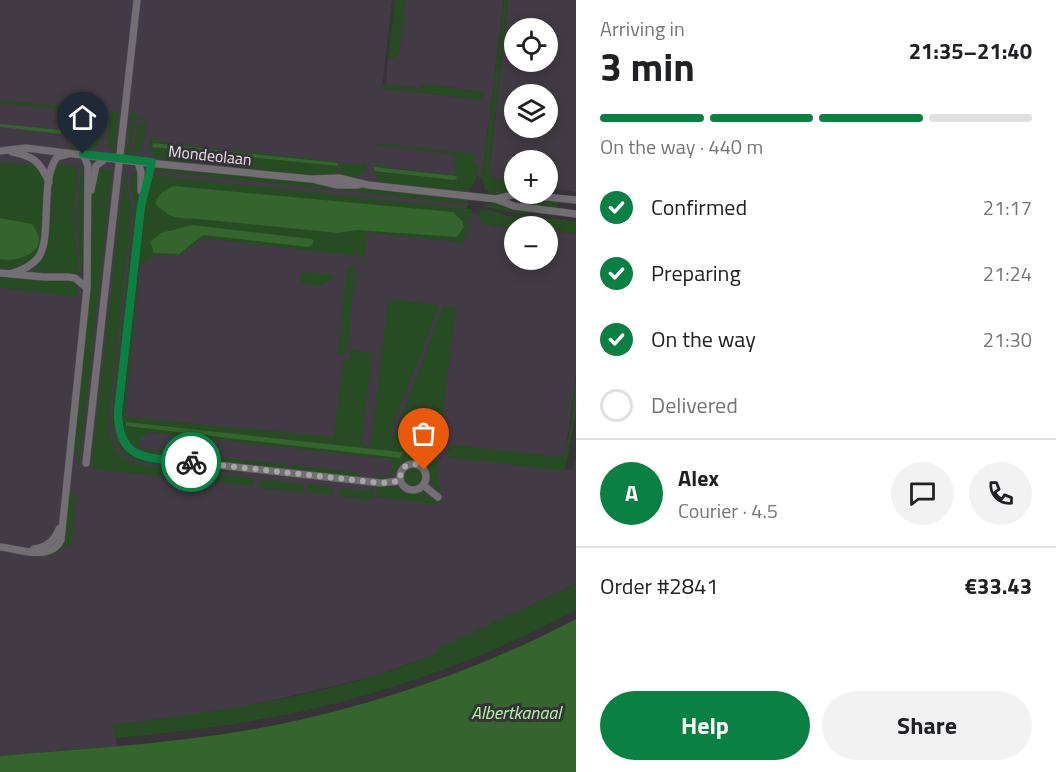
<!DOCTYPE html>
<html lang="en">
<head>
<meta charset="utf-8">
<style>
	:root { --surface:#fff; --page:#f2f2f2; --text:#202124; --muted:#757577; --line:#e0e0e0; --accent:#0b8043 }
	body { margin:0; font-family:"Titillium Web",sans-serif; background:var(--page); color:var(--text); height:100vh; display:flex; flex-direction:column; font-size:22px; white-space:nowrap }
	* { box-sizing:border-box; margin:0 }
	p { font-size:20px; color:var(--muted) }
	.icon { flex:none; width:33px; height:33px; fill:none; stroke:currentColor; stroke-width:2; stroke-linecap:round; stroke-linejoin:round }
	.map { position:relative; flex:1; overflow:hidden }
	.details { display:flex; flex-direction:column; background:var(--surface); width:480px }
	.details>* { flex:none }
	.buttons { position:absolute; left:504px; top:18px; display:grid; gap:12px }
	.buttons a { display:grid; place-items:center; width:54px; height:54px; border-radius:50%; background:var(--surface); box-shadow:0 3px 15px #0003; font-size:30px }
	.pin { position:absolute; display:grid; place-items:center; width:51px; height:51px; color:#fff; margin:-62px -26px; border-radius:50% 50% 50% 0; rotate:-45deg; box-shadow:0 0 6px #0007 }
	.pin .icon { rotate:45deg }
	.courier { position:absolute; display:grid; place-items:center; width:60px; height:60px; margin:-30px; border:4px solid #0b8043; border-radius:50%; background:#fff; color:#222; box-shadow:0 2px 8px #0007 }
	.headline em { font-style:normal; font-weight:700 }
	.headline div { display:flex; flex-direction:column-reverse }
	.headline { display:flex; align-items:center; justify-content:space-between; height:102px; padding:0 24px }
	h1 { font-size:39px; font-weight:700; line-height:45px }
	.bar { display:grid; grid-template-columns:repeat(4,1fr); gap:9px 6px; align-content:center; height:72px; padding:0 24px }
	.bar i { height:8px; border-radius:4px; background:var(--line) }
	.bar .current { background:var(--accent) }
	.bar p { grid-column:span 4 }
	.line { display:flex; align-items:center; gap:15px; padding:0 24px; border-top:2px solid var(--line) }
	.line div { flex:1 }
	.round { display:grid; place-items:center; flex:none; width:63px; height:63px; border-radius:32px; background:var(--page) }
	ol { padding:0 24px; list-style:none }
	li { display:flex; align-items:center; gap:18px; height:66px }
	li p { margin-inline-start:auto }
	li .icon { padding:6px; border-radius:50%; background:var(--accent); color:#fff; stroke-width:4 }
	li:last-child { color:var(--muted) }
	li i { width:33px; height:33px; border:3px solid var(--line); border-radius:50% }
	.primary-button { display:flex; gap:12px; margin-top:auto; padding:12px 24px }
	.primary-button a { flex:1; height:69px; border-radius:36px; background:var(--accent); color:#fff; font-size:24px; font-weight:700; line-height:69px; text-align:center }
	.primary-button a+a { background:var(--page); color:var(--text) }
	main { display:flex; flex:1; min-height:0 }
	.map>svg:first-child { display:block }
	.built { fill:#423b45; fill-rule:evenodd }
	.green { fill:#274b23 }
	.water { fill:#33652d }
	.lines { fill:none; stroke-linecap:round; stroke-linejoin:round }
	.minor-casing { stroke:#524f53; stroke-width:8 }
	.minor { stroke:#726e73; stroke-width:7 }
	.done { stroke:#a9a6aa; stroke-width:6; stroke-dasharray:0 10.8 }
	.route { stroke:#0b8043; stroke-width:8 }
	.labels { text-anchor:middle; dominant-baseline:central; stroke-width:6; stroke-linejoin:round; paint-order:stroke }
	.street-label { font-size:16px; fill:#e6e4e7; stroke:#373338 }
	.water-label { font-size:18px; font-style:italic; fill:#adf6a4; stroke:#373338 }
</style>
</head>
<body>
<main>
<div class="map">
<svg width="576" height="772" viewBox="0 0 576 772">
	<rect width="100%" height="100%" fill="#373338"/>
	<g class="built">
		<path d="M0,0H392L382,88L481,100L483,92L422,84L420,89L386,84L388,60L399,54L405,0H504L482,177L472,175L466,212L514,220L576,222V374L563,471L572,470L576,460V584L438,649L437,654L371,677L258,704L214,712L114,725L117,746L0,756ZM514,226H548V260H514Z"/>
		<path d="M508,0H576V192L548,188V160H514V183L493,178L489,172ZM514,28H548V62H514ZM514,94H548V128H514Z"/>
	</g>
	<g class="green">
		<polygon points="395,0 405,0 399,54 388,60"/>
		<path d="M504,0H508L489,172L493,178L514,183V192C504,194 495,197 485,190L482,177Z"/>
		<polygon points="386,84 420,89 422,84 483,92 481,100 382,88 381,85"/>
		<path d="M0,100L104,110C101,139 106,154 71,150L74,111L0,103Z"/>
		<polygon points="110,111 119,112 114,153 107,143"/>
		<polygon points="131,111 134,111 134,116 143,117 142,119 134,119 130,156 126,156"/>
		<path d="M138,122H146C144,135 146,149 133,155Z"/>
		<path d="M154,137H156V142L339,162L337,175L320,176L159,159C150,154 149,148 150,139H153Z"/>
		<path d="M376,143L475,154L474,164L478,165C477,176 477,187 464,191L383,183L374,175V164H376V162H378V167L454,175L456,157L453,154L376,145Z"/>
		<polygon points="0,162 37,165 45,180 45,190 39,247 31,261 22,268 0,268"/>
		<path d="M363,162H367C364,178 355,179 341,176L342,163L362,165Z"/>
		<path d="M57,164L75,166L78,170L74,218L79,275L33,271V269C53,250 51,196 54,169H57Z"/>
		<polygon points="160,166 313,182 336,187 334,190 153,171"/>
		<polygon points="85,167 84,276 82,276 77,221 81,170"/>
		<polygon points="98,169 112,170 79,467 76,450 73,446 90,290 92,196"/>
		<path d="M125,172L128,173L127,187L132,207L108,425C109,437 113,449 123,457C142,471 224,475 252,478L254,481L253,486L91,469Z"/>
		<path d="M133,173L138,174V196L114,431C126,466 155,461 186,465L184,468C148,463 110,465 112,417L135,203L130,187Z"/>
		<path d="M152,175L472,209V216L468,219L465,243L367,232L365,257L203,238L179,257L156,255L140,265L125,417L334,437L344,359H350L351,350L372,353L361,446L371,447L388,302L392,303L393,299L439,306L389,436H394L443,306L456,307L438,454V488L442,489L439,493C427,483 433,463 415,460C396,456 401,482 374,479L375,474L390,476L393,465L391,464V459L147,432L146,437L140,436V448L163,451L164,446H169L168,454L165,453V456C140,452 123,445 122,417L143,215L150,176Z"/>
		<polygon points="340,187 371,188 462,198 471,205 345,191 341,190"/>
		<polygon points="536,199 558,201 557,210 535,207"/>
		<polygon points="490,202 494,202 532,211 530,214 510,212 482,206"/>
		<polygon points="480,210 493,211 508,216 542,217 576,221 576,234 548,231 548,226 514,228 484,225 478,216"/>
		<polygon points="356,263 347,354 338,353 347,270 350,266"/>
		<polygon points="302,272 335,275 334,279 327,281 324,286 301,284"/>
		<polygon points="0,275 72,282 78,286 78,297 0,288"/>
		<polygon points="576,374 576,413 565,471 447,457 449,445 564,457 571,422"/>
		<polygon points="190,454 289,465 289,469 190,458"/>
		<polygon points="190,465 243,471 242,474 192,468"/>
		<polygon points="292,465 362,473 362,475 360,475 359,477 291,470"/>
		<circle cx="413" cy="477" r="10"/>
		<polygon points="261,479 304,484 304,493 261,488"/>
		<polygon points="309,484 331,487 333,489 332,495 308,493"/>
		<polygon points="374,485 373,500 340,496 341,488 369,491"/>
		<polygon points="377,486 396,487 408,494 423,493 438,501 438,504 375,497"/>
		<polygon points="76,489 71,543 50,557 47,557 47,555 57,550 62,544 68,492 71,493"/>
		<path d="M576,584V610C477,663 367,701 257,720C210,729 163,733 116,738L113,725C200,714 287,702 371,677C393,670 415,662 437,654V649Z"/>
	</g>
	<g class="water">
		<polygon points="0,124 61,130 61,134 0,127"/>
		<polygon points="153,143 338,163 338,166 152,147"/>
		<polygon points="374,167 456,176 457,178 454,180 374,171"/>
		<path d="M174,186L453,212L462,221L464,227L457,237L357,230L338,233L198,219C177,218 169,219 155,203C159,193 165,190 174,186Z"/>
		<path d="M0,218L32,224C34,228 39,234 39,238C41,256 12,262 0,259Z"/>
		<polygon points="192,225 312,239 314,241 312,245 308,247 203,235 179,254 154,253 150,242 161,233"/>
		<polygon points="126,422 401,452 403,453 400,458 126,426"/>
		<path d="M576,619V772H0V756C92,748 185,743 276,725C379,704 483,668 576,619Z"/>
	</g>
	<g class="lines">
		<g class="minor-casing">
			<g id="minor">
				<polyline points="0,151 26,148 138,162 311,179 339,178 368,185 496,199"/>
				<path d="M12,152C34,156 40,162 49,182"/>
				<polyline points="138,162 141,172 141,191"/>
				<path d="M152,162L141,206L118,412C118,438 125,454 153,458L381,483L400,481"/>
				<polyline points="316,180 338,185 358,185"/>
				<polyline points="91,190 96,166 107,157"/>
				<polyline points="576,200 516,194 496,199 514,206 576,214"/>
				<polyline points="0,273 44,277 68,277 75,278 87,288"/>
				<path d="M10,274C20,271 31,267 38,258C53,238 39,181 57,157L68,154"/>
				<polyline points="86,463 137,0"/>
				<circle cx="413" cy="477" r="13"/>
				<polyline points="423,485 438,497"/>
				<path d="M0,547C20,549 50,562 61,540L87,288L88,166L83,154"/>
				<path d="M34,549C47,547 54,541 59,529"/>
			</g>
		</g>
		<use href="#minor" class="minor"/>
	</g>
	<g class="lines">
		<polyline class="done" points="191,462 381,483 400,481 401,470 407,465 415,464 424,470"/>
		<path class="route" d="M83,154L152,162L141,206L118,412C118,463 151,458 191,462"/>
	</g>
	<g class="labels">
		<g class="street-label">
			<text transform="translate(210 155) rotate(6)">Mondeolaan</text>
		</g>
		<g class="water-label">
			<text x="516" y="712">Albertkanaal</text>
		</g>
	</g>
</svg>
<div class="buttons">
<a><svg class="icon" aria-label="locate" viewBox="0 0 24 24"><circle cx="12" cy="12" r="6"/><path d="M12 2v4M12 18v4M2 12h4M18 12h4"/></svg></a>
<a><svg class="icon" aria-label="layers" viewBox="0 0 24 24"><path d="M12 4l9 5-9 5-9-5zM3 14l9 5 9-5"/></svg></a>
<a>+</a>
<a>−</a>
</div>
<div class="pin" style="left:424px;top:470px;background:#ea580c"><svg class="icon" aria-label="bag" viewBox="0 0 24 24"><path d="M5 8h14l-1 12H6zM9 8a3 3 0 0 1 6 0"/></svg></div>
<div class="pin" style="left:83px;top:154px;background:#1f2937"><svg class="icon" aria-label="home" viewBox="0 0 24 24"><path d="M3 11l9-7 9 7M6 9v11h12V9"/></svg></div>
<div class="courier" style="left:191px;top:462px"><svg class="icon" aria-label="bike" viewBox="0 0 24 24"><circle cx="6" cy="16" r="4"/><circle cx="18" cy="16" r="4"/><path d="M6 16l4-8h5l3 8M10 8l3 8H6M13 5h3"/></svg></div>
</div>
<section class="details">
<div class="headline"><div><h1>3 min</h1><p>Arriving in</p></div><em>21:35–21:40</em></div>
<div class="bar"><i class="current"></i><i class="current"></i><i class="current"></i><i></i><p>On the way · 440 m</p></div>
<ol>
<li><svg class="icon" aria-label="check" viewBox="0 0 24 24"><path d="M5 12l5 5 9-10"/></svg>Confirmed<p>21:17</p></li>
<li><svg class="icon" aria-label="check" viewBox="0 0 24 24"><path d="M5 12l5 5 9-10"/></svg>Preparing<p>21:24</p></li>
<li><svg class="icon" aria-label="check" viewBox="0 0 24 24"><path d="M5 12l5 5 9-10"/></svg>On the way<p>21:30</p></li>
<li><i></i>Delivered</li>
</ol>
<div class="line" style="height:108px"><b class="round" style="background:var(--accent);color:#fff">A</b><div><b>Alex</b><p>Courier · 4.5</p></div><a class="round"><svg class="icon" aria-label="chat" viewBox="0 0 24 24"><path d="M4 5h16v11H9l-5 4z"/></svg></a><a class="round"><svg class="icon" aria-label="phone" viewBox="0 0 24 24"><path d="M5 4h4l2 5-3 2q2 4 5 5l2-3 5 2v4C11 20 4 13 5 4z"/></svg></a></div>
<div class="line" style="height:78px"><div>Order #2841</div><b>€33.43</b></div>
<div class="primary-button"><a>Help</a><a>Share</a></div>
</section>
</main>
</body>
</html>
